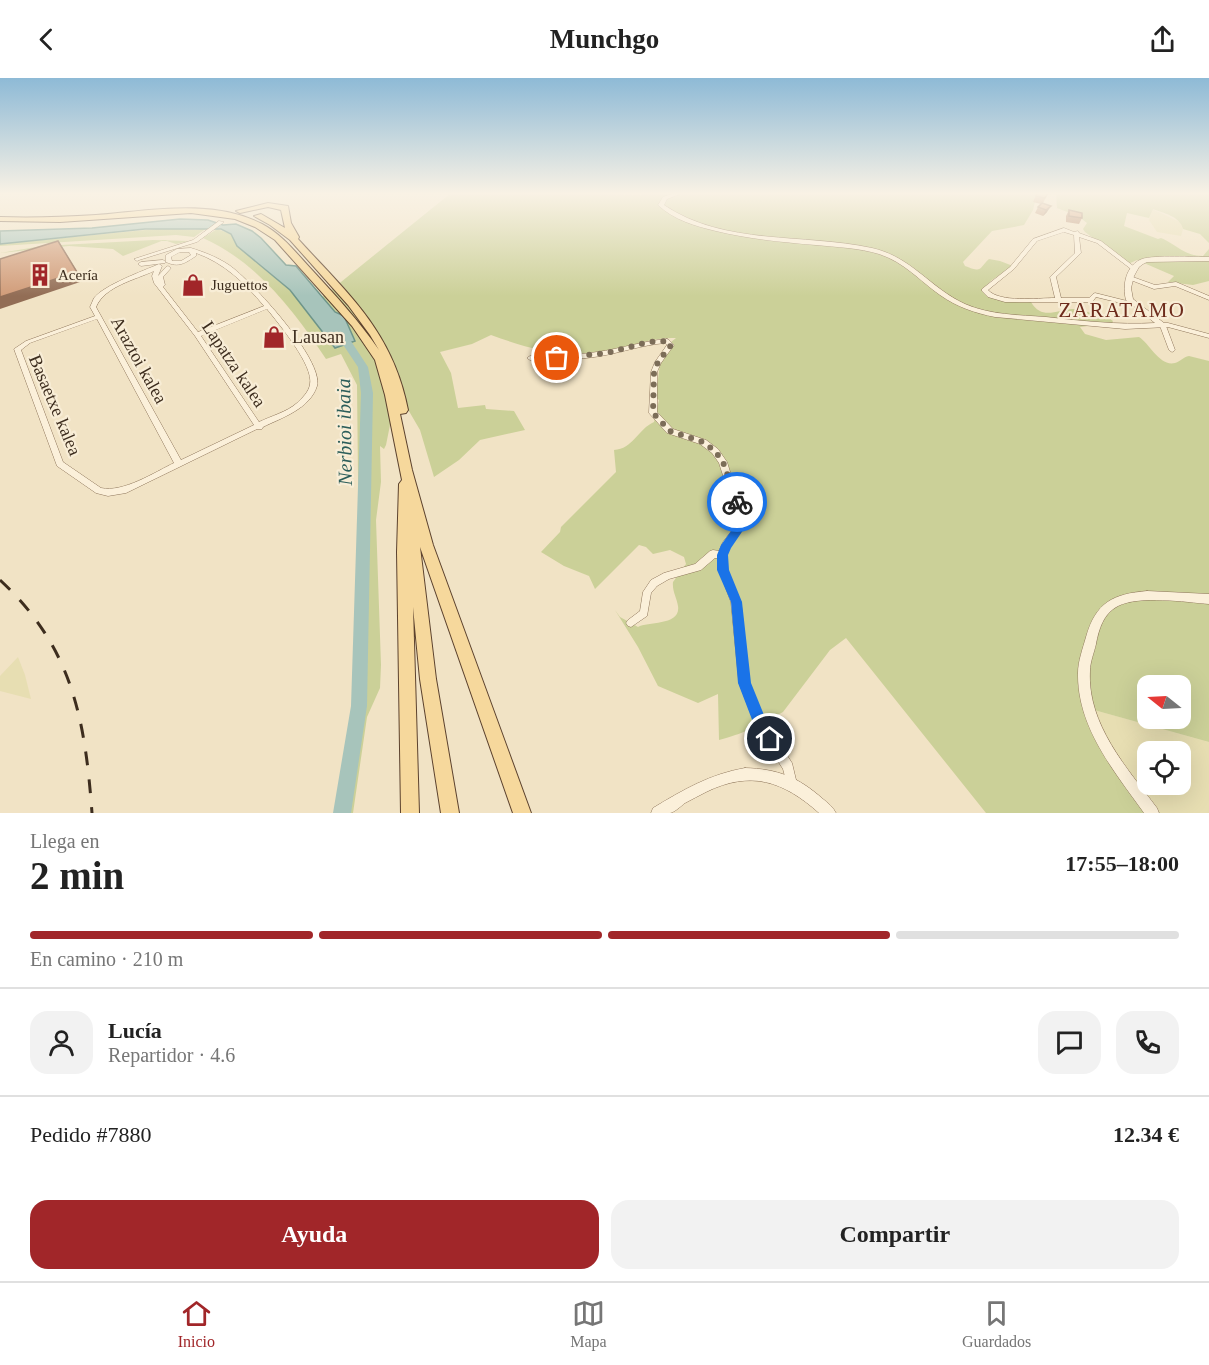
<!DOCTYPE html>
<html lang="es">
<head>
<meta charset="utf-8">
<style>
	:root { --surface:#fff; --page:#f2f2f2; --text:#222; --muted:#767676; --line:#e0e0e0; --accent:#a12629 }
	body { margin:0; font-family:Georgia,serif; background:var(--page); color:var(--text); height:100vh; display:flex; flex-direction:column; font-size:22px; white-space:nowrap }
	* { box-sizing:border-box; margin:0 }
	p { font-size:20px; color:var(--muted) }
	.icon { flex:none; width:33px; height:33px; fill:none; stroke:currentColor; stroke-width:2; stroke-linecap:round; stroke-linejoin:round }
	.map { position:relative; height:735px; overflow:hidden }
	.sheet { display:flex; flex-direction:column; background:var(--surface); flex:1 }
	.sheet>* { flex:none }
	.needle { width:39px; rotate:288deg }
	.controls { position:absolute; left:1137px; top:597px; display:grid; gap:12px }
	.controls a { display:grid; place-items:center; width:54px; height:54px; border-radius:12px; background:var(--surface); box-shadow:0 6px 24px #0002; font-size:30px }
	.pin { position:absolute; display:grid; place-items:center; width:51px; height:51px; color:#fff; margin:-26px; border:3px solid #fff; border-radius:50%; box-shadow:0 2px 6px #0007 }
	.courier { position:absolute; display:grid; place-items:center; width:60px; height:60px; margin:-30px; border:4px solid #1a73e8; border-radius:50%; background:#fff; color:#222; box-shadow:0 2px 8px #0007 }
	.headline em { font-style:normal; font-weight:700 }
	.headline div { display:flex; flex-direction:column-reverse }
	.headline { display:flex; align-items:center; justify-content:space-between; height:102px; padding:0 30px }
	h1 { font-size:39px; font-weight:700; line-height:45px }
	.bar { display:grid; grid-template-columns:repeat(4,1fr); gap:9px 6px; align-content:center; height:72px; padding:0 30px }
	.bar i { height:8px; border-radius:4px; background:var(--line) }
	.bar .selected { background:var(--accent) }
	.bar p { grid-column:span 4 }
	.line { display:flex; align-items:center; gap:15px; padding:0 30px; border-top:2px solid var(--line) }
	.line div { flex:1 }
	.round { display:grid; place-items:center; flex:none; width:63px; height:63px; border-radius:18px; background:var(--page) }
	.action { display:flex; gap:12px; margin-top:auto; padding:12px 30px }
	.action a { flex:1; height:69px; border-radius:18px; background:var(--accent); color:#fff; font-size:24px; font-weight:700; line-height:69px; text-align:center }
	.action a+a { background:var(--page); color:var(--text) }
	header { display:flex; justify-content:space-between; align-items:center; height:78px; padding:0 30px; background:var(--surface); font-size:27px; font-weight:700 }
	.menu { display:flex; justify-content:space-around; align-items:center; height:84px; border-top:2px solid var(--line); background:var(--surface); font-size:16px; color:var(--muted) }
	.menu a { display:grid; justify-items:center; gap:3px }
	.menu .selected { color:var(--accent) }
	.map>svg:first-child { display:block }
	.farmland { fill:#e7deb2; fill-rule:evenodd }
	.green { fill:#cbd098; fill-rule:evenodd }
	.water { fill:#a7c4bb; stroke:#6d9489; stroke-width:1.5 }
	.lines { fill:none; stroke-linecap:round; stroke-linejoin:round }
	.river { fill:#a7c4bb; fill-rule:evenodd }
	.minor-casing { stroke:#8e755a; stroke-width:1 }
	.tertiary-casing { stroke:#8e755a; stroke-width:1 }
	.primary-casing { stroke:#5c422e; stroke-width:2 }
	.minor { fill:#fbf0da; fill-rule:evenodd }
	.tertiary { fill:#fbf0da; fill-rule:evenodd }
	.primary { fill:#f6d89c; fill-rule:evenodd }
	.rail { stroke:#3d2d1e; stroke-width:3; stroke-dasharray:14 14; stroke-linecap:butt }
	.wall { fill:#b48668 }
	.shaded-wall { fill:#926d55 }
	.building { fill:#d19c79; stroke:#926d55; stroke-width:1.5 }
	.route { fill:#1a73e8 }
	.done { stroke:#7c6d58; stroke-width:6; stroke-dasharray:0 10.8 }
	.labels { text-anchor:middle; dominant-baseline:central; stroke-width:4.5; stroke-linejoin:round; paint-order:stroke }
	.far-poi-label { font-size:15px; fill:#3d2d1e; stroke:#f8edd6; text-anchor:start }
	.poi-label { font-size:18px; fill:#3d2d1e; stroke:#f8edd6; text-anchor:start }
	.street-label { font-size:18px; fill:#3d2d1e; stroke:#f8edd6 }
	.water-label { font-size:20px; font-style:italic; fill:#2d5e5a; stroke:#f8edd6 }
	.quarter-label { font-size:21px; letter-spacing:1.5px; fill:#6d2b1b; stroke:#f8edd6 }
</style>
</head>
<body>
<header><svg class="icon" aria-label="back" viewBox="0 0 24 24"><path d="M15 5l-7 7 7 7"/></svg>Munchgo<svg class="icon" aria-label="share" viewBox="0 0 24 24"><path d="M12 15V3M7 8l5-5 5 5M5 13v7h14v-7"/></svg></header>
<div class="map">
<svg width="1209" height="735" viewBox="0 0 1209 735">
	<rect width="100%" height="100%" fill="#f1e3c5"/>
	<g class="farmland">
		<polygon points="1152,131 1180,144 1183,151 1181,158 1157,154 1149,142"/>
		<polygon points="18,579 25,597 31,621 0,613 0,598"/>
		<path d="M1094,632L1209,664V735H1160L1109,666ZM1148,674H1180V706H1148Z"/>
	</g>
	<g class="green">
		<path d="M451,115L640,117L673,115H1037L1033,132L1024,147L992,153L963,184L965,188C983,195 978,191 989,181L1000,183L1013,188L992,202L982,212C999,223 1011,225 1031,224C1043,244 1059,230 1074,231C1086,233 1099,237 1110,241L1113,243L1112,245L1080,249L1085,256L1106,262L1139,259C1150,266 1160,289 1175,285C1181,283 1183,279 1189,278L1209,283V664L1094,632L1095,639L1125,691L1160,735H986L846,560L830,572L783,634C777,638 770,638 764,641C747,654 740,656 719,662L718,616L698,625L658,608L638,569L615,532L620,539L638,549C648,543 681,548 678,528C677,520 672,513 673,504L686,486L684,479L670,472L653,476L646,469L639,467L595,511L589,498L564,488L541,474L560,454L561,449L616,394L614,372C633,371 638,351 654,344L659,322L656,320C656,308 661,291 659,281L665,269L676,260C653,259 635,267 613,271C566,281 535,273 491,257L472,266L440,274L451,295L458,330L485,327L486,331L514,333L525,352L480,362L459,382L434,399L420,352L406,328L393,332L386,367L384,371L380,368L381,404L376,442L381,587L380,610L367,639L353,735H336L360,580L357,307L341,276L326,281C294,233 257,184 203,160L217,151L231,156L237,168L290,212L338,271L315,225ZM1148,608H1180V640H1148Z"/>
		<path d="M1056,115H1209V165L1200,156L1183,151C1180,138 1163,135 1153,131L1149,140L1127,135L1124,148L1158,161L1161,160C1177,167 1185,178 1203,178L1209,171V203L1193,207L1168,204L1174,198L1137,182L1128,186L1085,154L1083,151L1087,145L1078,138L1057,130Z"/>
		<polygon points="166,150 195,152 207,150 194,159 176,157 0,168 0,166"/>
		<polygon points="153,162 189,163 176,166 164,162 123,178 113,171 69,168 0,175 42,168"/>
	</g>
	<polygon class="water" points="180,141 208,142 223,147 236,146 252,153 261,160 286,187 296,188 335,234 344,238 355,263 335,270 290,212 237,168 231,156 221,151 145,151 0,166 0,153 92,150"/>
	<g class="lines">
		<polygon class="river" points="339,250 343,251 368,289 373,315 367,628 351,735 333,735 351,628 361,315 358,289 334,253"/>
		<g class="minor-casing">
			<g id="minor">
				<polygon points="219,143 224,144 197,164 139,182 137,183 134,181 193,162"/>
				<path d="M1064,150L1074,154L1078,153L1079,155L1101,163L1136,190L1133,192L1131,191L1097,165L1079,159L1081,175L1056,199L1061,220H1089L1093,216L1095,215L1135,225V227L1133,228L1096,219L1093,223L1091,224H1005L988,219L982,213V211L1010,189L1033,161ZM1064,154L1074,157L1075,175L1050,199L1055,220C1037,220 1000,225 988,212L1014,191L1037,163Z"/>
				<path d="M191,170C204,174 217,179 229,187C251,202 324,282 317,308C310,331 281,340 263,349L262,351H257L126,415L108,418L96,415L57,388L14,271L26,263L95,238L90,229C91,227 93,222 94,220C104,207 143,193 159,186L162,188L158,198L166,189L168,188L171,190L163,199L165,207L163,209L198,254L264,228C245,205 224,185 196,175V178C185,185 179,190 166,184V177L177,171ZM180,174H189L191,177L181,183H172L171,179ZM154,193L152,198L154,205L195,258L254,347L181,382L96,229C105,208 135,202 154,193ZM267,231C279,246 314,288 310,306C309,314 302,320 297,325C287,334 271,338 259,344L201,258ZM97,241L174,385C155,394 123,415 101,410L63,384L21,272L30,265Z"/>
				<polygon points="163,182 166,184 165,185 141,188 138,186 141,184"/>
				<polygon points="1130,198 1155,207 1176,204 1209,218 1209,222 1175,208 1154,211 1128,201 1127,200"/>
				<polygon points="1163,246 1166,248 1175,272 1174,273 1172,274 1169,272 1160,248"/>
				<path d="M667,261L669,262L674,267L661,285L657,294V334L673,351L706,362L718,371L727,384L737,416L749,437L748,444L730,469L726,477L727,492L741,524L749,605L765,643L792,685L797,706L796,710L792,711L788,710L783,691L757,651L739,605L731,524L719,492L718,480H715L701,492L669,501L657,508L651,515L647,538L631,549L628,548L626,545L628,542L640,533L643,514L651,502L664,495L695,486L710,473L713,472L719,473L723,464L741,441V437L729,416L719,385L712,375L700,366L667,355L649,335L651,294L655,284L667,267L665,265C643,267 622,274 601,278C577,282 554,282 530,282L527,280L530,278C552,278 575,278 597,274C620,271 643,263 667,261Z"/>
			</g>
		</g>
		<g class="tertiary-casing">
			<g id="tertiary">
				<path d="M675,115H683L667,121L664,127C725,168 803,155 872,170C912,179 930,210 965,226C990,237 1019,237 1046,239C1082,243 1118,247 1155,245L1126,222C1122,207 1126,187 1142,181C1154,177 1194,179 1209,179V183L1147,184L1143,186L1139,189L1134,198L1131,210L1133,221L1164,245H1168L1209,256V260L1168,249L1125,251L995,239C975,235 957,229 940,217C920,203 904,184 879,176C859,170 837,169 816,167C782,164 749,161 716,153C695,148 674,142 658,127L663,119Z"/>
				<path d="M1147,513L1209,516V526C1185,524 1140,517 1118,528C1103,536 1099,551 1096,566C1094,575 1090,584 1090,593C1087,646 1127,690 1157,730L1159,735H1144C1114,693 1077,649 1078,595C1078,583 1083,570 1086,559C1096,524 1113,516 1147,513Z"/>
				<path d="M745,690C778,691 798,699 823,721C828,725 833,729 836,735H819C783,703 751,692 706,714C699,718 692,721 685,725C681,728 675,734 670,735C664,735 657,735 651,735L653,730C683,712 710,696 745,690Z"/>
			</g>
		</g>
		<g class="primary-casing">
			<path id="primary" d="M268,125L288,128L291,145L299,159L298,161C349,217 393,254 408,332L406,335L400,336L412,392L433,467L531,735H513L420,469L436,601L459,735H441L420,601L413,529L419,735H401L397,474L399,406L402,402L385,317L375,282L352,248L275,162L255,149L235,141L191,135L60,144L0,143V139C32,140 64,139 96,137C149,133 212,120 262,146C283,157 296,175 312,192C336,218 359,243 379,272L370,257L348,227L290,162L270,147L254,138L261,136L285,150L281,132L268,129L240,135L236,133Z"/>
		</g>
		<use href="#minor" class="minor"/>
		<use href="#tertiary" class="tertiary"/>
		<use href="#primary" class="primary"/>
		<path class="rail" d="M0,502C72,569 85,640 92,735"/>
	</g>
	<g class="wall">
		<polygon points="1037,115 1047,117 1043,125 1047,134 1043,138 1035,135 1038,129 1041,126 1033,124"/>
		<polygon points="1069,132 1082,140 1079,146 1066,144 1066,138"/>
	</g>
	<g class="shaded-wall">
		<polygon points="1051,128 1047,134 1043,138 1046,132"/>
		<polygon points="58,163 83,203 0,231 0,219"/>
	</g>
	<g class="building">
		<polygon points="1037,115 1048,115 1045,120 1036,118"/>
		<polygon points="1042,125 1051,128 1046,132 1038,129"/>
		<polygon points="1069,132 1082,135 1082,140 1069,138"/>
		<polygon points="58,163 77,194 0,219 0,181"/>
	</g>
	<linearGradient id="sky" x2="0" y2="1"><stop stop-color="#8ebad6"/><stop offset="0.53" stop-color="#f9f2e5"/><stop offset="1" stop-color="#f9f2e5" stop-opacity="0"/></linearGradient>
	<rect width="1209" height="218" fill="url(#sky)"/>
	<polygon class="route" points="737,420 741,421 750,442 731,470 728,477 729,492 742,524 751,605 766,642 776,661 774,666 770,668 765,666 756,652 738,605 731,524 717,492 717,477 721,467 739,442 732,424"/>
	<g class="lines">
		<polyline class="done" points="557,280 607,275 648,264 667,263 671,267 658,284 654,294 653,335 670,353 703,364 715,373 723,384 737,424"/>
	</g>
	<defs>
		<g id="building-bare" transform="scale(1.8)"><path d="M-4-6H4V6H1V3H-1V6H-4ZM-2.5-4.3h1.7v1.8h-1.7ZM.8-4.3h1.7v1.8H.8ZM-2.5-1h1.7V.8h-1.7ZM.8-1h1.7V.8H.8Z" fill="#a12629" stroke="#f8edd6" stroke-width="2.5" paint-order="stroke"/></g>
		<g id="shop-bare" transform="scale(1.8)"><path d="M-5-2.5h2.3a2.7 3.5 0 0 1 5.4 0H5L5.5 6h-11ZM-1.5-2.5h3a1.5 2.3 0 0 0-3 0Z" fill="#a12629" stroke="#f8edd6" stroke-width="2.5" paint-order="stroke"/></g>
	</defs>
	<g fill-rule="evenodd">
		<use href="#building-bare" x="40" y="197"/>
		<use href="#shop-bare" x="193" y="207"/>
		<use href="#shop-bare" x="274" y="259"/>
	</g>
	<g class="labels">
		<g class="far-poi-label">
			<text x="58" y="197">Acería</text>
			<text x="211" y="207">Juguettos</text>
		</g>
		<g class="poi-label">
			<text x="292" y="259">Lausan</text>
		</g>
		<g class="street-label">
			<text transform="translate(139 282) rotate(61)">Araztoi kalea</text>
			<text transform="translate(234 286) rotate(56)">Lapatza kalea</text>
			<text transform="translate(55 327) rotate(67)">Basaetxe kalea</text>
		</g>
		<g class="water-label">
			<text transform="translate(344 354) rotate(-91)">Nerbioi ibaia</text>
		</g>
		<g class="quarter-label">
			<text x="1122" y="232">ZARATAMO</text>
		</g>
	</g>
</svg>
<div class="controls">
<a><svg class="needle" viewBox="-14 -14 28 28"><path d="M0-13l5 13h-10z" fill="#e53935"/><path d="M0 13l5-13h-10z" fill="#767676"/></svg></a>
<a><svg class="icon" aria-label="locate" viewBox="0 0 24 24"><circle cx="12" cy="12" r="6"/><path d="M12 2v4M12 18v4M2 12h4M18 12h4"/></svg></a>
</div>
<div class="pin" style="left:557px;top:280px;background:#ea580c"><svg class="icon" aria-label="bag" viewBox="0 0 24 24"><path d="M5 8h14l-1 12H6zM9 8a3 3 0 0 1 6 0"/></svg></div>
<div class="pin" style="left:770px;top:661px;background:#1f2937"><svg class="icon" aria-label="home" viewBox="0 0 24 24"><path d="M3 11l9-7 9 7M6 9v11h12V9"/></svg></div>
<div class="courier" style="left:737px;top:424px"><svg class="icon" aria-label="bike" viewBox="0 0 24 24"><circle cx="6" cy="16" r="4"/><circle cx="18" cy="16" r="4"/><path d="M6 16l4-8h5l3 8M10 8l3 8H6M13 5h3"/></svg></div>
</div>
<section class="sheet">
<div class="headline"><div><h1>2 min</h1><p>Llega en</p></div><em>17:55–18:00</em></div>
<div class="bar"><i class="selected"></i><i class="selected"></i><i class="selected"></i><i></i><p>En camino · 210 m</p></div>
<div class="line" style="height:108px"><a class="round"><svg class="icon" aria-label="person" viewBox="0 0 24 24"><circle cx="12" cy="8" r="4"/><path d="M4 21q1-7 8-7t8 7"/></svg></a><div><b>Lucía</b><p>Repartidor · 4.6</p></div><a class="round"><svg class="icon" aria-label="chat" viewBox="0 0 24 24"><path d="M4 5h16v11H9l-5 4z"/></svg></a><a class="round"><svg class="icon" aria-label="phone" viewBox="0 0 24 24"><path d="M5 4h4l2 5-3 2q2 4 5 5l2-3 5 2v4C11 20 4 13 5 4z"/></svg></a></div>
<div class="line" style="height:78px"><div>Pedido #7880</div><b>12.34 €</b></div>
<div class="action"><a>Ayuda</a><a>Compartir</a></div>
</section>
<nav class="menu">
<a class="selected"><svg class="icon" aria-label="home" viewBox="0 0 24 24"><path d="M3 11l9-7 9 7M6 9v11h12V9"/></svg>Inicio</a>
<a><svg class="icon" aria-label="map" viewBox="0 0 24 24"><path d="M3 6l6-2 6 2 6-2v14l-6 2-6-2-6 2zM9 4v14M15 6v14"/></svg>Mapa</a>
<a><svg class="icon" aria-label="saved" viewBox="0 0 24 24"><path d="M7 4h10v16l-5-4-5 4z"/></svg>Guardados</a>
</nav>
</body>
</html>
